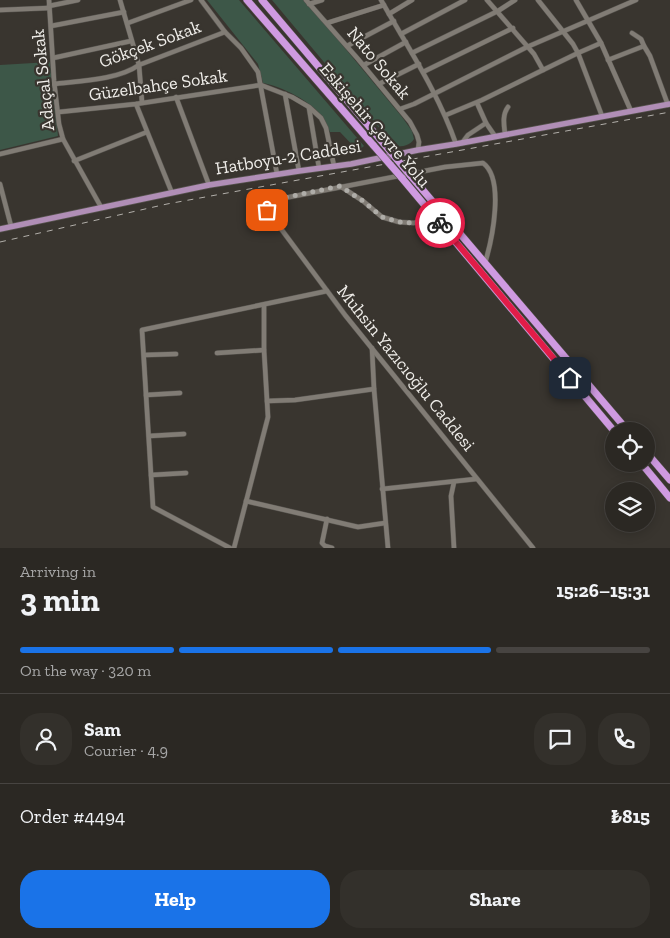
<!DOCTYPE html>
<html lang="en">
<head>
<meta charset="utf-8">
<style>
	:root { --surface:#2b2823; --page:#33302b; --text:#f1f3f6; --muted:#a6a6a6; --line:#474441; --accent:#1a73e8 }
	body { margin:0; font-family:"Zilla Slab",serif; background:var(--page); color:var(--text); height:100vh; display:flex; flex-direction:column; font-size:19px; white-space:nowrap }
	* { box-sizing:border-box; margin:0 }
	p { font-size:16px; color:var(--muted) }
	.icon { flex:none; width:28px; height:28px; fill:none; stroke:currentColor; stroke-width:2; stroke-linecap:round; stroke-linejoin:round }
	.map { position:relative; height:548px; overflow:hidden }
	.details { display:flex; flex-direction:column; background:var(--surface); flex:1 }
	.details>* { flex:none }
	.tools { position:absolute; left:605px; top:422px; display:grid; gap:10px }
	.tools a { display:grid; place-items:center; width:50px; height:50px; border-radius:50%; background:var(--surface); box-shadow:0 2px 12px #0003,0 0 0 1px var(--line); font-size:25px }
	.pin { position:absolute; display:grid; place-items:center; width:42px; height:42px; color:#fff; margin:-21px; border-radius:10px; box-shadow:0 2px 8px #0006 }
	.courier { position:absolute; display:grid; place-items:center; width:50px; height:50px; margin:-25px; border:4px solid #e11d48; border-radius:50%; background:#fff; color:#222; box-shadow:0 1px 6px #0007 }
	.headline em { font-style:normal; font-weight:800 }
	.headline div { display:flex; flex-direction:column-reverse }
	.headline { display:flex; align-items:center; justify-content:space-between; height:85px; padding:0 20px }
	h1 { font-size:32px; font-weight:800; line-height:38px }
	.bar { display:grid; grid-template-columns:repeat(4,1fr); gap:8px 5px; align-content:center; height:60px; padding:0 20px }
	.bar i { height:6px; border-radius:4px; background:var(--line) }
	.bar .active { background:var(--accent) }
	.bar p { grid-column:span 4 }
	.line { display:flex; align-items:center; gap:12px; padding:0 20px; border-top:1px solid var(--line) }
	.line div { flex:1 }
	.round { display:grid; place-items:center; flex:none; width:52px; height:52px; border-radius:20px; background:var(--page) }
	.primary-button { display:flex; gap:10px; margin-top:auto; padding:10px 20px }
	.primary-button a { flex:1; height:58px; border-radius:20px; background:var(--accent); color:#fff; font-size:20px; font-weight:800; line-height:58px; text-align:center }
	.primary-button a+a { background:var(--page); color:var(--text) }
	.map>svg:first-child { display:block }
	.green { fill:#3d5748 }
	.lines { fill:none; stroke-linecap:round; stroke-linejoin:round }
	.minor-casing { stroke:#56534e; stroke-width:5.5 }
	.major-casing { stroke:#56534e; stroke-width:7 }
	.highway-casing { stroke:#56534e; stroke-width:8 }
	.minor { stroke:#817c75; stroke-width:4.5 }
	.major { stroke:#b08eb6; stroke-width:5.5 }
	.highway { stroke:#cf9ae1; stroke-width:7 }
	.rail { stroke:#b2afaa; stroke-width:1; stroke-dasharray:6 6; stroke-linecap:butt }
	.highway-bridge-casing { stroke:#56534e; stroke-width:8; stroke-linecap:butt }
	.highway-bridge { stroke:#cf9ae1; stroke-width:7 }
	.done { stroke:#afada8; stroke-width:5; stroke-dasharray:0 9 }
	.route { stroke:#e11d48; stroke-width:6 }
	.labels { text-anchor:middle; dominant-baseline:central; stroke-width:4.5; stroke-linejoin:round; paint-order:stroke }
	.street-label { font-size:18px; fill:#efede9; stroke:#39352f }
</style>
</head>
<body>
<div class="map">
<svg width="670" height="548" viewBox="0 0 670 548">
	<rect width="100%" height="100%" fill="#39352f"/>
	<g class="green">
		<path d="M207,0H239L364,146L358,151L340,132H330C328,128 326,122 323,118C313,102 281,86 263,83L258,64Z"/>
		<path d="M272,0H305L402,117L412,131L414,139C410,146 403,146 395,147Z"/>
		<polygon points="50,62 58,136 0,150 0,65"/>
	</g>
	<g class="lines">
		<g class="minor-casing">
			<g id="minor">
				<polyline points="49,0 54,81 59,124 63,139 101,207"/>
				<polyline points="120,0 139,65 142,102"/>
				<polyline points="201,0 225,32 241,48 258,72 277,174"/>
				<polyline points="306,0 358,59 410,122 417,135 419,142 418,150"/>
				<path d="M381,0C408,48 438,92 456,144"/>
				<polyline points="487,0 534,54 543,70 578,53 602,116"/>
				<polyline points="538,0 573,44 578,53 601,43"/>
				<polyline points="576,0 601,43 631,111"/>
				<polyline points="309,4 322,0"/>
				<polyline points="49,6 78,0"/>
				<polyline points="0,10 49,8"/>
				<polyline points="389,14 412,0"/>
				<polyline points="128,23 191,0"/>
				<polyline points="327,23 384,5"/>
				<polyline points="51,26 124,12"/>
				<polyline points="632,33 641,39 644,46"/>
				<polyline points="401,34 465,0"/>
				<polyline points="347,46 394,21"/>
				<polyline points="412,53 498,11 515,0"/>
				<polyline points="53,58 131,41"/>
				<polyline points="608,60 644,46 650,56 668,105"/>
				<polyline points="364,65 406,42"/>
				<polyline points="423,72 513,28"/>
				<path d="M54,84C79,81 118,80 139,65L225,32"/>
				<polyline points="379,84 419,64"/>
				<polyline points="285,94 299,171"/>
				<polyline points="176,97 209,185"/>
				<polyline points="136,104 172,193"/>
				<polyline points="309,108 319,168"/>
				<polyline points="400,109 414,104 527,47 636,0"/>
				<polyline points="59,112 136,104 261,85 292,97 309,107 321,118 326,128 334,166"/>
				<polyline points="446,115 482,100 543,70"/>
				<polyline points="486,123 495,136"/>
				<path d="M505,134C504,125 502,115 508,107"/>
				<polyline points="462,143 468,135 486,123 477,103"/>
				<polyline points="0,154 63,139"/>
				<polyline points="74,161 147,132"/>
				<polyline points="0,184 11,226"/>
				<polyline points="340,186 363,201 382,217 399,222 414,223 433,216"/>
				<path d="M485,263C492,240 505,179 483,163L445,167L269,201L267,210L345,315L533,548"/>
				<polyline points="372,348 374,389 388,548"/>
				<polyline points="217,353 264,350"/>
				<polyline points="144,355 176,354"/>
				<polyline points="146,395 180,393"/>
				<polyline points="267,401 295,400 374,389"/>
				<polyline points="149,436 184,434"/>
				<polyline points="151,475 186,473"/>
				<polyline points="454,482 451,496 454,548"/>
				<polyline points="382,489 476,479"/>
				<polyline points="246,501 358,527 385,523"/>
				<polyline points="327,519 322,543 325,546 332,548"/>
				<polyline points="230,548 153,507 142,330 327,291"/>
				<polyline points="234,548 268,417 264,350 264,305"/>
			</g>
		</g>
		<g class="major-casing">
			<polyline id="major" points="0,229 209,185 299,171 351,164 418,150 456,144 670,104"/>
		</g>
		<g class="highway-casing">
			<g id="highway">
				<polyline points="247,0 374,146"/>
				<polyline points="262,0 384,144"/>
				<polyline points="410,175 628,431"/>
				<polyline points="401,177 614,431"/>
				<polyline points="646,452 670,480"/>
				<polyline points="642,464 670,498"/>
			</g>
		</g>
		<use href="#minor" class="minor"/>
		<use href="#major" class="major"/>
		<use href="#highway" class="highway"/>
		<polyline class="rail" points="0,242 167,204 670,112"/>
		<g class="highway-bridge-casing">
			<g id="highway-bridge">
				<polyline points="384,144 410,175"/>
				<polyline points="374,146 401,177"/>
			</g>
		</g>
		<use href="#highway-bridge" class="highway-bridge"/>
	</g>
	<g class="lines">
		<polyline class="done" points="267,210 269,201 340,186 363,201 382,217 399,222 414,223 433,216 440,223"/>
		<polyline class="route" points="440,223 570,378"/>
	</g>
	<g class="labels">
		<g class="street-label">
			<text transform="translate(150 44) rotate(-20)">Gökçek Sokak</text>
			<text transform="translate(379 63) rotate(50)">Nato Sokak</text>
			<text transform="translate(43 80) rotate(-96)">Adaçal Sokak</text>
			<text transform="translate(158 85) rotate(-8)">Güzelbahçe Sokak</text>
			<text transform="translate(375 125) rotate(49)">Eskişehir Çevre Yolu</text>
			<text transform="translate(288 157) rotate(-9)">Hatboyu-2 Caddesi</text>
			<text transform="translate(406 368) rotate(51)">Muhsin Yazıcıoğlu Caddesi</text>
		</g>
	</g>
</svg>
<div class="tools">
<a><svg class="icon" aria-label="locate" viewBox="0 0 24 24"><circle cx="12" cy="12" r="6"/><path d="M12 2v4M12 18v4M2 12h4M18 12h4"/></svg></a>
<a><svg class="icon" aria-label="layers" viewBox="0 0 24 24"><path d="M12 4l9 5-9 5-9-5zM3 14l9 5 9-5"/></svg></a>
</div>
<div class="pin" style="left:267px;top:210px;background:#ea580c"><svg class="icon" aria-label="bag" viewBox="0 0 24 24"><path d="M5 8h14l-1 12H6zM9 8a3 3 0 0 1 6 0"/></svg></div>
<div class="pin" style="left:570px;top:378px;background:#1f2937"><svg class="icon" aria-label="home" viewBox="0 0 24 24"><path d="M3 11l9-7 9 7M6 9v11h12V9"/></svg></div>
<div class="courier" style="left:440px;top:223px"><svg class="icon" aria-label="bike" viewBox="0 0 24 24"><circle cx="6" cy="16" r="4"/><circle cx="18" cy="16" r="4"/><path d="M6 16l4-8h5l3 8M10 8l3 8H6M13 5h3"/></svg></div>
</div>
<section class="details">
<div class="headline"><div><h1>3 min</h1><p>Arriving in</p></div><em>15:26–15:31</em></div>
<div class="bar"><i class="active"></i><i class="active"></i><i class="active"></i><i></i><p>On the way · 320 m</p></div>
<div class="line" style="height:90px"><a class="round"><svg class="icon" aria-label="person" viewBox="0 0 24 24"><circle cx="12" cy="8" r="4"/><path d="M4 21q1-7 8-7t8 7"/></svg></a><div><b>Sam</b><p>Courier · 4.9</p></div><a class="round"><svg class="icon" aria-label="chat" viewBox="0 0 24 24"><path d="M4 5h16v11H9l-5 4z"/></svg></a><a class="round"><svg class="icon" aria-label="phone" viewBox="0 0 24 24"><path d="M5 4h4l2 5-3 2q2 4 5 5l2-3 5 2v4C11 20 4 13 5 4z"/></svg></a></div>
<div class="line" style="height:65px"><div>Order #4494</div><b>₺815</b></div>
<div class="primary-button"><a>Help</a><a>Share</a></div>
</section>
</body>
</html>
